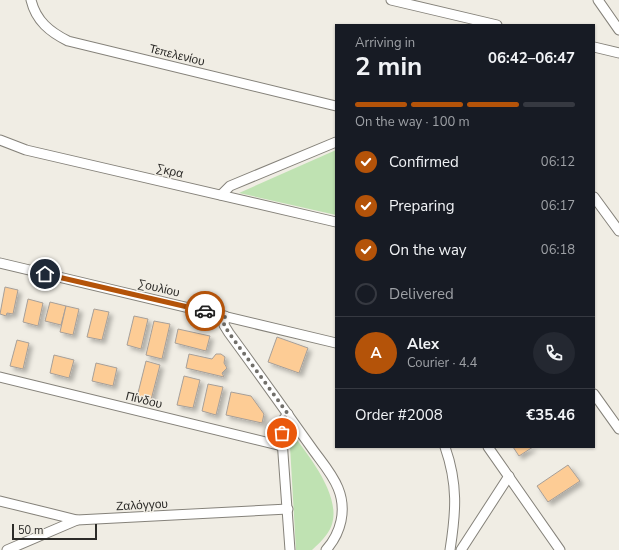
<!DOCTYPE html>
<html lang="en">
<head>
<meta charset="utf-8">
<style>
	:root { --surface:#171b24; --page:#242831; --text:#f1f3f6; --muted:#9ea1a6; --line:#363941; --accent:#b45309 }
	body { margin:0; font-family:"Nunito Sans",sans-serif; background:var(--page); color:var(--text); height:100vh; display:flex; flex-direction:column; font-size:15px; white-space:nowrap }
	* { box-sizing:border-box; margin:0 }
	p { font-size:13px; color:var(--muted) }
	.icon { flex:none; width:22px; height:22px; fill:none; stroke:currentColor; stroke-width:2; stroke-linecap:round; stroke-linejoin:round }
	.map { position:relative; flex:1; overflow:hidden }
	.panel { position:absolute; left:335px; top:24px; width:260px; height:424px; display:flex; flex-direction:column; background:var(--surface); border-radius:0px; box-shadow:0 1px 3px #0004 }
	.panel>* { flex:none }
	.scale { position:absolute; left:12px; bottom:10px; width:85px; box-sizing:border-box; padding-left:4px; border:2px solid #2c2b28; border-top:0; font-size:11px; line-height:14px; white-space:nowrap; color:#2c2b28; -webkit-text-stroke:3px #f0ede4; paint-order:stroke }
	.pin { position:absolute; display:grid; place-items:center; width:34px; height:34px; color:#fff; margin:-17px; border:2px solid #fff; border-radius:50%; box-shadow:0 1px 4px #0007 }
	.courier { position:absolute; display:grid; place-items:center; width:40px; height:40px; margin:-20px; border:3px solid #b45309; border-radius:50%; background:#fff; color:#222; box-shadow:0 1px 5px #0007 }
	.overview em { font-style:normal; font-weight:700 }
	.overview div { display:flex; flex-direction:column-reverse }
	.overview { display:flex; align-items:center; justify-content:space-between; height:68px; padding:0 20px }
	h1 { font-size:26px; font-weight:700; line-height:30px }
	.bar { display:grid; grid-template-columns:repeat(4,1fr); gap:6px 4px; align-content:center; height:48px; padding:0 20px }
	.bar i { height:5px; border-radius:3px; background:var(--line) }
	.bar .active { background:var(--accent) }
	.bar p { grid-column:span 4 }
	.line { display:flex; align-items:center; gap:10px; padding:0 20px; border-top:1px solid var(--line) }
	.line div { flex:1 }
	.round { display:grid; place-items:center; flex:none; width:42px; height:42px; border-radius:21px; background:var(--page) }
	ol { padding:0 20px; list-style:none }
	li { display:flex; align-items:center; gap:12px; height:44px }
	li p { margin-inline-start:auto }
	li .icon { padding:4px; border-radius:50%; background:var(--accent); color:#fff; stroke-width:4 }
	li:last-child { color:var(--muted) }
	li i { width:22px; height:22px; border:2px solid var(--line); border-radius:50% }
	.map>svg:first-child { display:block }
	.green { fill:#bfe2b2 }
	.building { fill:#fdcc95; stroke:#a69f99; filter:url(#shadow) }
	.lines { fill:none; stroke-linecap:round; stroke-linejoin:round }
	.minor-casing { stroke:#85827a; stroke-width:11 }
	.minor { stroke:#fff; stroke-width:9 }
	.done { stroke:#716f6a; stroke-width:4; stroke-dasharray:0 7.2 }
	.route { stroke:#b45309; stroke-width:5 }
	.labels { text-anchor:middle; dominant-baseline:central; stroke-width:3; stroke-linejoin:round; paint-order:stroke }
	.street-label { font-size:12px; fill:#2c2b28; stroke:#f0ede4 }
</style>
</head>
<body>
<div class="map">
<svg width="619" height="550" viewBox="0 0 619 550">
	<defs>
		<filter id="shadow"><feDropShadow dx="3.5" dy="3.5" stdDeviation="2" flood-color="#0004"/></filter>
	</defs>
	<rect width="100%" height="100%" fill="#f0ede4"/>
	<g class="green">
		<polygon points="336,150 336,215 239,193"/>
		<path d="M289,429C306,453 350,503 327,534C323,540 317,545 312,550H296Z"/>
	</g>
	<g class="building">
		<polygon points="5,287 18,290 13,314 7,313 6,316 0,314"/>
		<polygon points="28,299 43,303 38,326 23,322"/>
		<polygon points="50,302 66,306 61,325 45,321"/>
		<polygon points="66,306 79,309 73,335 60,332"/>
		<polygon points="94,309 109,312 102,340 87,337"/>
		<polygon points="134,316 148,319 141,349 127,345"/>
		<polygon points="154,321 170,324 162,359 146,355"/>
		<polygon points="178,329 210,336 206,351 175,343"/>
		<polygon points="277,337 308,348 299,373 268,362"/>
		<polygon points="17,340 29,343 23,369 10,366"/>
		<polygon points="189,354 212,359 216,354 221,354 225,357 224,363 227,368 222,373 224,377 186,368"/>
		<polygon points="54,355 74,360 69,378 50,373"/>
		<polygon points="146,361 160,365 151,400 137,397"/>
		<polygon points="96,363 117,368 113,386 92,381"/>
		<polygon points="184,376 200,380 193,408 177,405"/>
		<polygon points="208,384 223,387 216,415 202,411"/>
		<polygon points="231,392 251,396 264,414 262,423 226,415"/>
		<polygon points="513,447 533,447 519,456"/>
		<polygon points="568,465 580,481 548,502 537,486"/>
	</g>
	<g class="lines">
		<g class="minor-casing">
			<g id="minor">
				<path d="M31,0C36,21 50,32 68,41L336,106"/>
				<polyline points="391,0 497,25"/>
				<polyline points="598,0 619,30"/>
				<polyline points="594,47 619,53"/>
				<polyline points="0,140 26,150 336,222"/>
				<polyline points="221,195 230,186 336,142"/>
				<polyline points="594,197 619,231"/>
				<polyline points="0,263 336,343"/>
				<path d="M225,316L224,325L229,333C257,371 284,409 311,447C320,460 332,473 338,488C347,510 341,533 326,550"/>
				<polyline points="0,377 282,446"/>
				<polyline points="594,394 619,429"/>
				<polyline points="288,414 283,420 281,426 290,550"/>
				<path d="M445,447C458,484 456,512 450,550"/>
				<polyline points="488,447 560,550"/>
				<polyline points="0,501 77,520 288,509"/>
				<polyline points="7,550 77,520"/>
				<polyline points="461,550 509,476"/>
			</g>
		</g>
		<use href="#minor" class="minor"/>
	</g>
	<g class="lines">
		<polyline class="done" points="205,311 225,316 224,325 229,333 288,414 283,420 282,433"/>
		<polyline class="route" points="45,274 205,311"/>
	</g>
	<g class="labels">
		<g class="street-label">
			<text transform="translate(177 55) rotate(14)">Τεπελενίου</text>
			<text transform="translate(170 171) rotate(13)">Σκρα</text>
			<text transform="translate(159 288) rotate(13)">Σουλίου</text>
			<text transform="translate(144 400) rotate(14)">Πίνδου</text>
			<text transform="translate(142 505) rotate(-3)">Ζαλόγγου</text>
		</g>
	</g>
</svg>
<div class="scale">50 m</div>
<div class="pin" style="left:282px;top:433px;background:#ea580c"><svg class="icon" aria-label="bag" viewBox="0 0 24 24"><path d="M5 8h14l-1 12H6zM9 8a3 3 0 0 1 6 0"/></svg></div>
<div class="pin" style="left:45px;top:274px;background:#1f2937"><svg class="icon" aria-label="home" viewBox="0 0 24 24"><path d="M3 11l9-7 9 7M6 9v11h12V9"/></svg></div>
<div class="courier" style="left:205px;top:311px"><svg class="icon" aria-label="car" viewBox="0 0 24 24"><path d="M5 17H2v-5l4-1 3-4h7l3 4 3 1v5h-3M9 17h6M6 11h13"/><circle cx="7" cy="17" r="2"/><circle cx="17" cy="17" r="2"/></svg></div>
<section class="panel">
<div class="overview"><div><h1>2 min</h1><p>Arriving in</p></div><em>06:42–06:47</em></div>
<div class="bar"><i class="active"></i><i class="active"></i><i class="active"></i><i></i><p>On the way · 100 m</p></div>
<ol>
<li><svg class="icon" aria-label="check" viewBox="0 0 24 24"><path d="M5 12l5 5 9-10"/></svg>Confirmed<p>06:12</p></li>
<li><svg class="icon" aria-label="check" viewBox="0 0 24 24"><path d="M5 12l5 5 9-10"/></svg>Preparing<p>06:17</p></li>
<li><svg class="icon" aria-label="check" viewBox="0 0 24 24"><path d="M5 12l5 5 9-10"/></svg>On the way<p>06:18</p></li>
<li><i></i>Delivered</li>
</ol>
<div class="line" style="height:72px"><b class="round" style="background:var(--accent);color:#fff">A</b><div><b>Alex</b><p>Courier · 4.4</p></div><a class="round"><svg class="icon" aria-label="phone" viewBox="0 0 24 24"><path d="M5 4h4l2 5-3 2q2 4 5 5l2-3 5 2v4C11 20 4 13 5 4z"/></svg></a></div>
<div class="line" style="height:52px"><div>Order #2008</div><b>€35.46</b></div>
</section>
</div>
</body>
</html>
